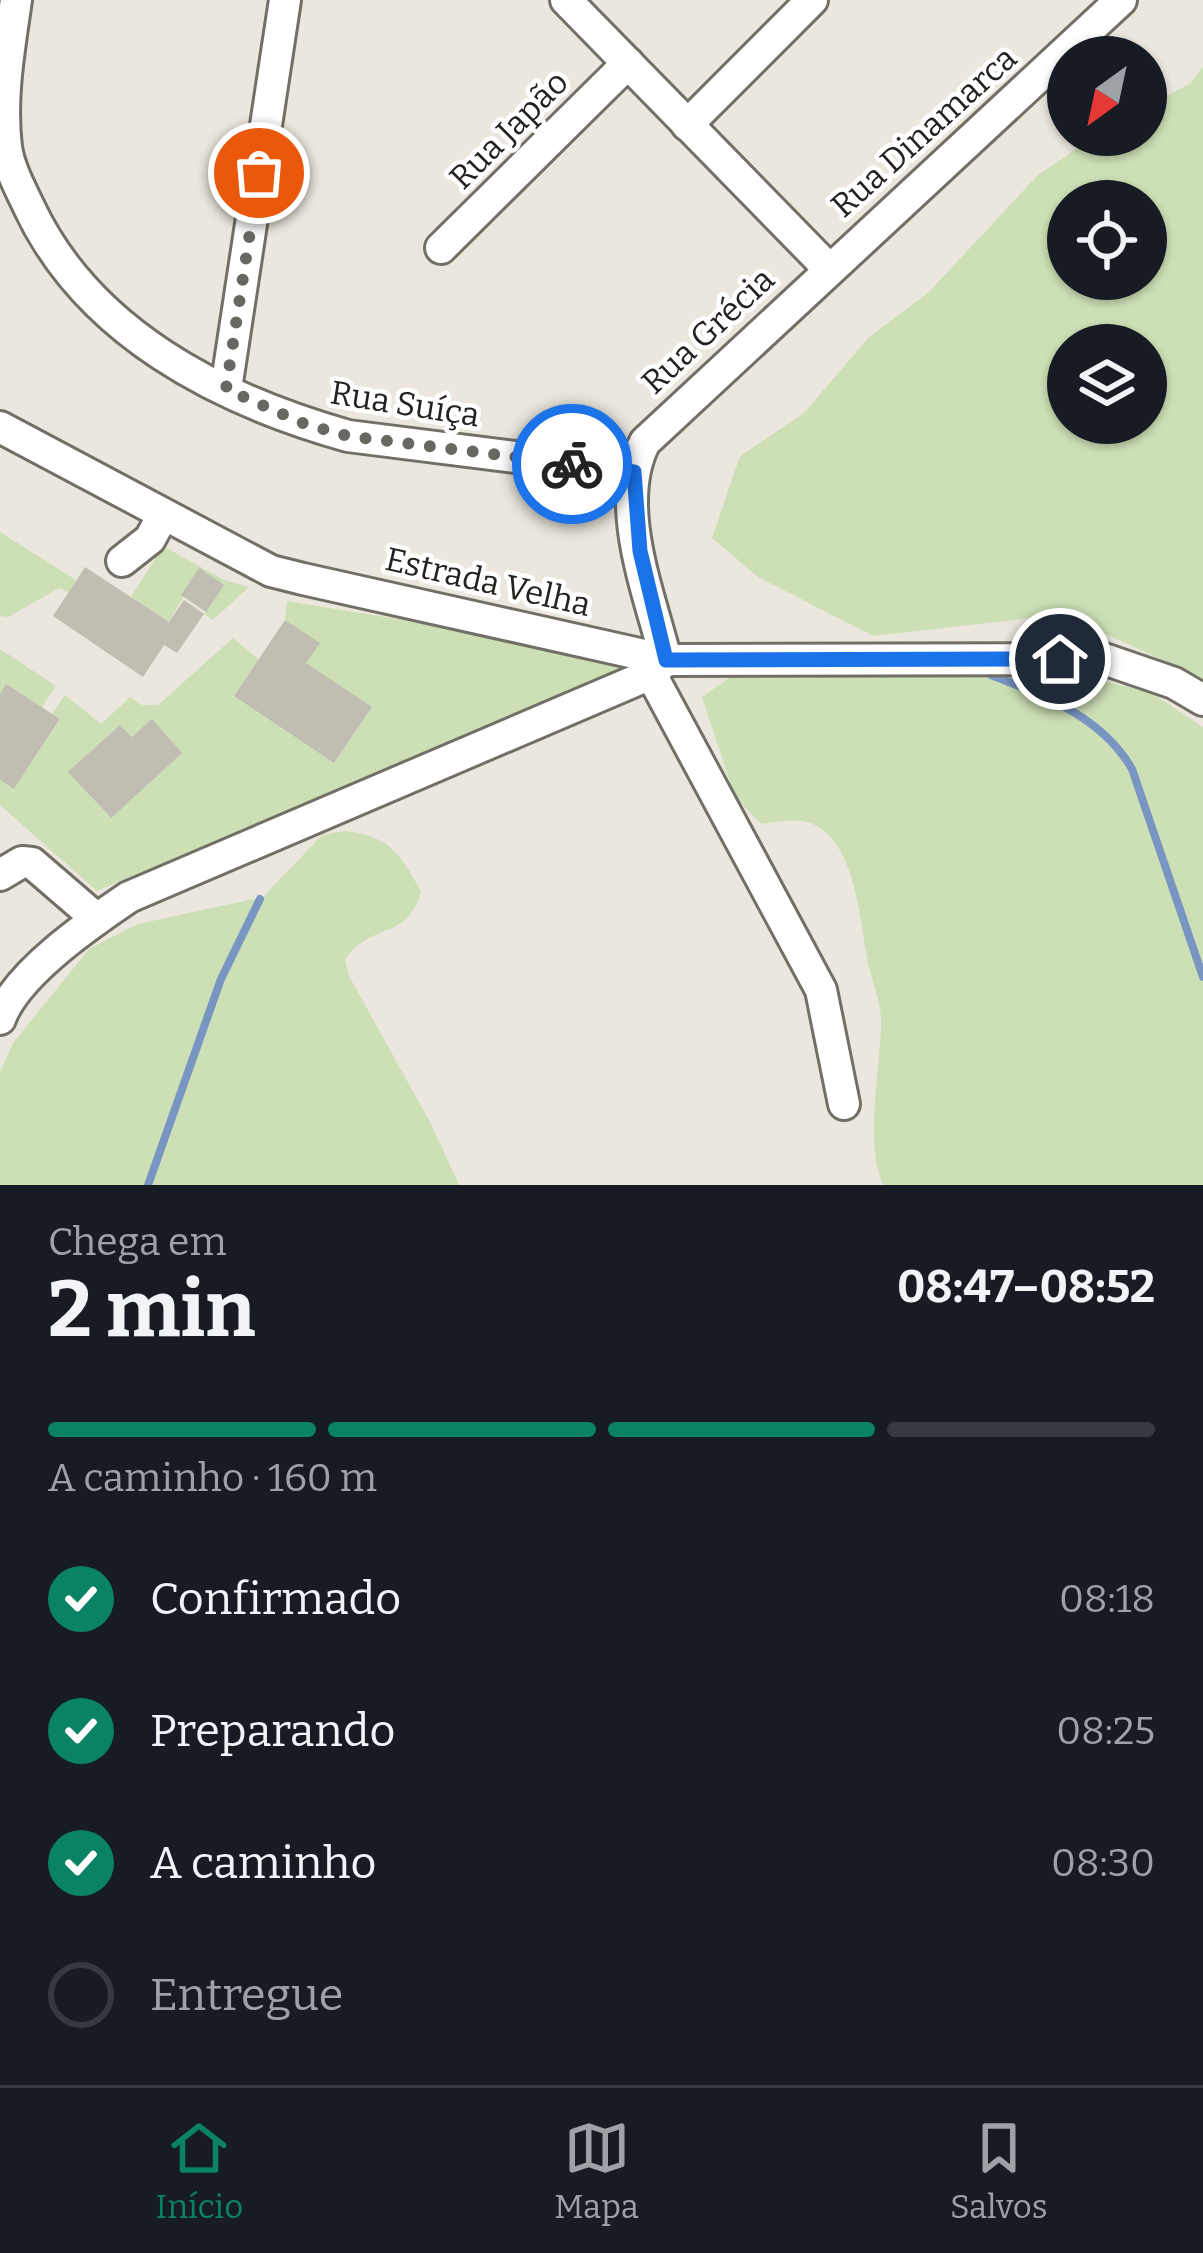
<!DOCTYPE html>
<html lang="pt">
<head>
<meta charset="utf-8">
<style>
	:root { --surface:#171b24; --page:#20242c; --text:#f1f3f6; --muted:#9ea1a6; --line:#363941; --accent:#098363 }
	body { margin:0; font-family:Bitter,serif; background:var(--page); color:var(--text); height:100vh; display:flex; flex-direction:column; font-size:45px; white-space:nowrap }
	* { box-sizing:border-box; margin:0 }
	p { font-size:39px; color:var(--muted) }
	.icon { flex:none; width:66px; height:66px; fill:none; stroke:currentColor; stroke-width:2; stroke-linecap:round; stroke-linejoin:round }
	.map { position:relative; height:1185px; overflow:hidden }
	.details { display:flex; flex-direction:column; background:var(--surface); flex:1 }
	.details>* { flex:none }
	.needle { width:78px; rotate:213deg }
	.fabs { position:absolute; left:1047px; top:36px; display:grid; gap:24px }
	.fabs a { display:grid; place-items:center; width:120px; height:120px; border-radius:50%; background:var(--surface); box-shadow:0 3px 9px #0004; font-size:60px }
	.pin { position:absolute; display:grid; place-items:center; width:102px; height:102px; color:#fff; margin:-51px; border:6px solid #fff; border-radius:50%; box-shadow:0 3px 12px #0007 }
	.courier { position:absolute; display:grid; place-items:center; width:120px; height:120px; margin:-60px; border:9px solid #1a73e8; border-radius:50%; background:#fff; color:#222; box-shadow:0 3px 15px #0007 }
	.summary em { font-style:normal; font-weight:700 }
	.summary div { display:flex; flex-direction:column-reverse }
	.summary { display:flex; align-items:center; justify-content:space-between; height:204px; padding:0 48px }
	h1 { font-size:78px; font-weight:700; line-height:90px }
	.bar { display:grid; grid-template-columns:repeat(4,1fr); gap:18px 12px; align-content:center; height:144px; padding:0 48px }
	.bar i { height:15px; border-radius:9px; background:var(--line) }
	.bar .on { background:var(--accent) }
	.bar p { grid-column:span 4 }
	ol { padding:0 48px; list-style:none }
	li { display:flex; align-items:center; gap:36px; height:132px }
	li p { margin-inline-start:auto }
	li .icon { padding:12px; border-radius:50%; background:var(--accent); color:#fff; stroke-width:4 }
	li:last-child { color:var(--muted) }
	li i { width:66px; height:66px; border:6px solid var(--line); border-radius:50% }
	.tabs { display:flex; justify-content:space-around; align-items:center; height:168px; border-top:3px solid var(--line); background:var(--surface); font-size:33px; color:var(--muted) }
	.tabs a { display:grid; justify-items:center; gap:6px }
	.tabs .on { color:var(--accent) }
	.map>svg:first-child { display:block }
	.green { fill:#ccdfb5; fill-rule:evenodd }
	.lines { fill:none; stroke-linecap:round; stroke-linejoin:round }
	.stream { stroke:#7996c3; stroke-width:8 }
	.building { fill:#c0bdb3 }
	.minor-casing { stroke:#726f66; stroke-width:36 }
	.minor { stroke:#fff; stroke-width:30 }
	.done { stroke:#696761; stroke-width:12; stroke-dasharray:0 21.6 }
	.route { stroke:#1a73e8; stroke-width:15 }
	.labels { text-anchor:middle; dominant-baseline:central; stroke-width:9; stroke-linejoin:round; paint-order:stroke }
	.street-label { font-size:33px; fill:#23221e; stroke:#fff }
</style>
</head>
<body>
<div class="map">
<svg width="1203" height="1185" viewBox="0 0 1203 1185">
	<rect width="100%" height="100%" fill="#ebe7de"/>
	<g class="green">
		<path d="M1203,67V679L1106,634L1031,618L873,636L758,577L712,538L740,456L804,413L869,337L929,292L1037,176L1096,135H1146V107L1191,83ZM1068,201H1146V279H1068ZM1068,345H1146V423H1068Z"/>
		<polygon points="0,532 76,580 69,592 59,588 8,617 0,616"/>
		<polygon points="163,546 224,580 249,587 213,620 204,614 223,585 199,569 169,622 131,597"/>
		<path d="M287,601L623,656L624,668L97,891L0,805V780L14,789L60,720L52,714L65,695L101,724L130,697L142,705H158L233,638L259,660L234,696L334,763L372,707L306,663L319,643L285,620ZM152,720L182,753L110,818L69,772L120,725L132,737Z"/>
		<polygon points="0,649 56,686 42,707 0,694"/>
		<path d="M839,662L965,677L1029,669L1084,677L1150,692L1203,727V1185H883C864,1145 881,1066 881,1021C881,1003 873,985 869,967C860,927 858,847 815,825C800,817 777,822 761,824L735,797L702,697L733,675Z"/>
		<path d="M346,831C391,837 399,853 421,891C408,942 370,921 345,960L349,976L431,1124L459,1185H0V1072L13,1043L89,949L138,924L263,897L322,835Z"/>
	</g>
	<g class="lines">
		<g class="stream">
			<path d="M991,675C1045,696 1102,717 1132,769L1203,977"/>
			<polyline points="148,1185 221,979 260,899"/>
		</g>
	</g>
	<g class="building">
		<polygon points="85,567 169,622 184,600 204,614 177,653 164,645 143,677 53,616"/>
		<polygon points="199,568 224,585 206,612 181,595"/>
		<polygon points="285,620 320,643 306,663 372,707 334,763 234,696"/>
		<polygon points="6,684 60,719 14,789 0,780 0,694"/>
		<polygon points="152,719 182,753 111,818 68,772 120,725 132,737"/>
	</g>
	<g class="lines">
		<g class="minor-casing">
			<g id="minor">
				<path d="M16,0C9,49 0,98 6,147C9,168 20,188 29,207C88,333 220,400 348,436L634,472"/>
				<polyline points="566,0 828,268"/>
				<polyline points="687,125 812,0"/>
				<polyline points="441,248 628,63"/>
				<polyline points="226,389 285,0"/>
				<polyline points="0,427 271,571 303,579 666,660 1104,659 1174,683 1203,700"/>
				<polyline points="122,561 150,539 163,515"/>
				<path d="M666,660C650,595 612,505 645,442L1121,0"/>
				<polyline points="651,674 821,990 844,1104"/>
				<polyline points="0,875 22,862 32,863 97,919"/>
				<path d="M0,1019C16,974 89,924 129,897L651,674L666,660"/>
			</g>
		</g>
		<use href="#minor" class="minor"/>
	</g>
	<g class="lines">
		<polyline class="done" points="259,173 226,389 305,424 348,436 572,464"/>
		<polyline class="route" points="572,464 634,472 640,551 666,660 1060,659"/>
	</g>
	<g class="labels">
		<g class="street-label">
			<text transform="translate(509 130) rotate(-45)">Rua Japão</text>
			<text transform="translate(924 132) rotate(-42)">Rua Dinamarca</text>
			<text transform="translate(708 331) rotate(-43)">Rua Grécia</text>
			<text transform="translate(405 404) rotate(9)">Rua Suíça</text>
			<text transform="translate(488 582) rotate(13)">Estrada Velha</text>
		</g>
	</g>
</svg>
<div class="fabs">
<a><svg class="needle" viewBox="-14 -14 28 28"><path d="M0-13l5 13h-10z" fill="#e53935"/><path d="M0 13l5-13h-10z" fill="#9ea1a6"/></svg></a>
<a><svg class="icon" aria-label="locate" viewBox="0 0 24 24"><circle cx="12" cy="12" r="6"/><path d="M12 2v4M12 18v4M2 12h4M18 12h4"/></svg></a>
<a><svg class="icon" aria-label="layers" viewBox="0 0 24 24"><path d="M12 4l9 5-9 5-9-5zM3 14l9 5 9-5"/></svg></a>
</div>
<div class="pin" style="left:259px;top:173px;background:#ea580c"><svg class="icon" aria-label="bag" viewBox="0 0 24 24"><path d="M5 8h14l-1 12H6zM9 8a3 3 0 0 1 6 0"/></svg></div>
<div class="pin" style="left:1060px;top:659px;background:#1f2937"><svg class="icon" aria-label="home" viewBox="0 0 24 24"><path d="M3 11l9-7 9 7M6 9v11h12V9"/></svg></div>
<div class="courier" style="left:572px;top:464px"><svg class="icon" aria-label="bike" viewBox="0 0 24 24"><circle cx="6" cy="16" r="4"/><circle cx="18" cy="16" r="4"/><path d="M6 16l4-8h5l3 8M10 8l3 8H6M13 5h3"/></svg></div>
</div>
<section class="details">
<div class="summary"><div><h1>2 min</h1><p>Chega em</p></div><em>08:47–08:52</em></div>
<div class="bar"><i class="on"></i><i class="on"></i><i class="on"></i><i></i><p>A caminho · 160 m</p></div>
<ol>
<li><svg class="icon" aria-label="check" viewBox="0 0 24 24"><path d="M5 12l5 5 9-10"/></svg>Confirmado<p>08:18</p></li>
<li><svg class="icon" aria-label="check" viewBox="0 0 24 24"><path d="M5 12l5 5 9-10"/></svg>Preparando<p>08:25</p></li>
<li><svg class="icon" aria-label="check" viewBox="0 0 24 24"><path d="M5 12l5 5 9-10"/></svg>A caminho<p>08:30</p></li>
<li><i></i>Entregue</li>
</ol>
</section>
<nav class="tabs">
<a class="on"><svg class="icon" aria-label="home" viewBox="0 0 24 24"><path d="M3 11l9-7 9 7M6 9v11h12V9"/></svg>Início</a>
<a><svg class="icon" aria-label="map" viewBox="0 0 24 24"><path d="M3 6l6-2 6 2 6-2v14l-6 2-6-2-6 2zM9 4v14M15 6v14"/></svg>Mapa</a>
<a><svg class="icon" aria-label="saved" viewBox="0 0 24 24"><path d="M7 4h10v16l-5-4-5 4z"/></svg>Salvos</a>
</nav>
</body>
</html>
